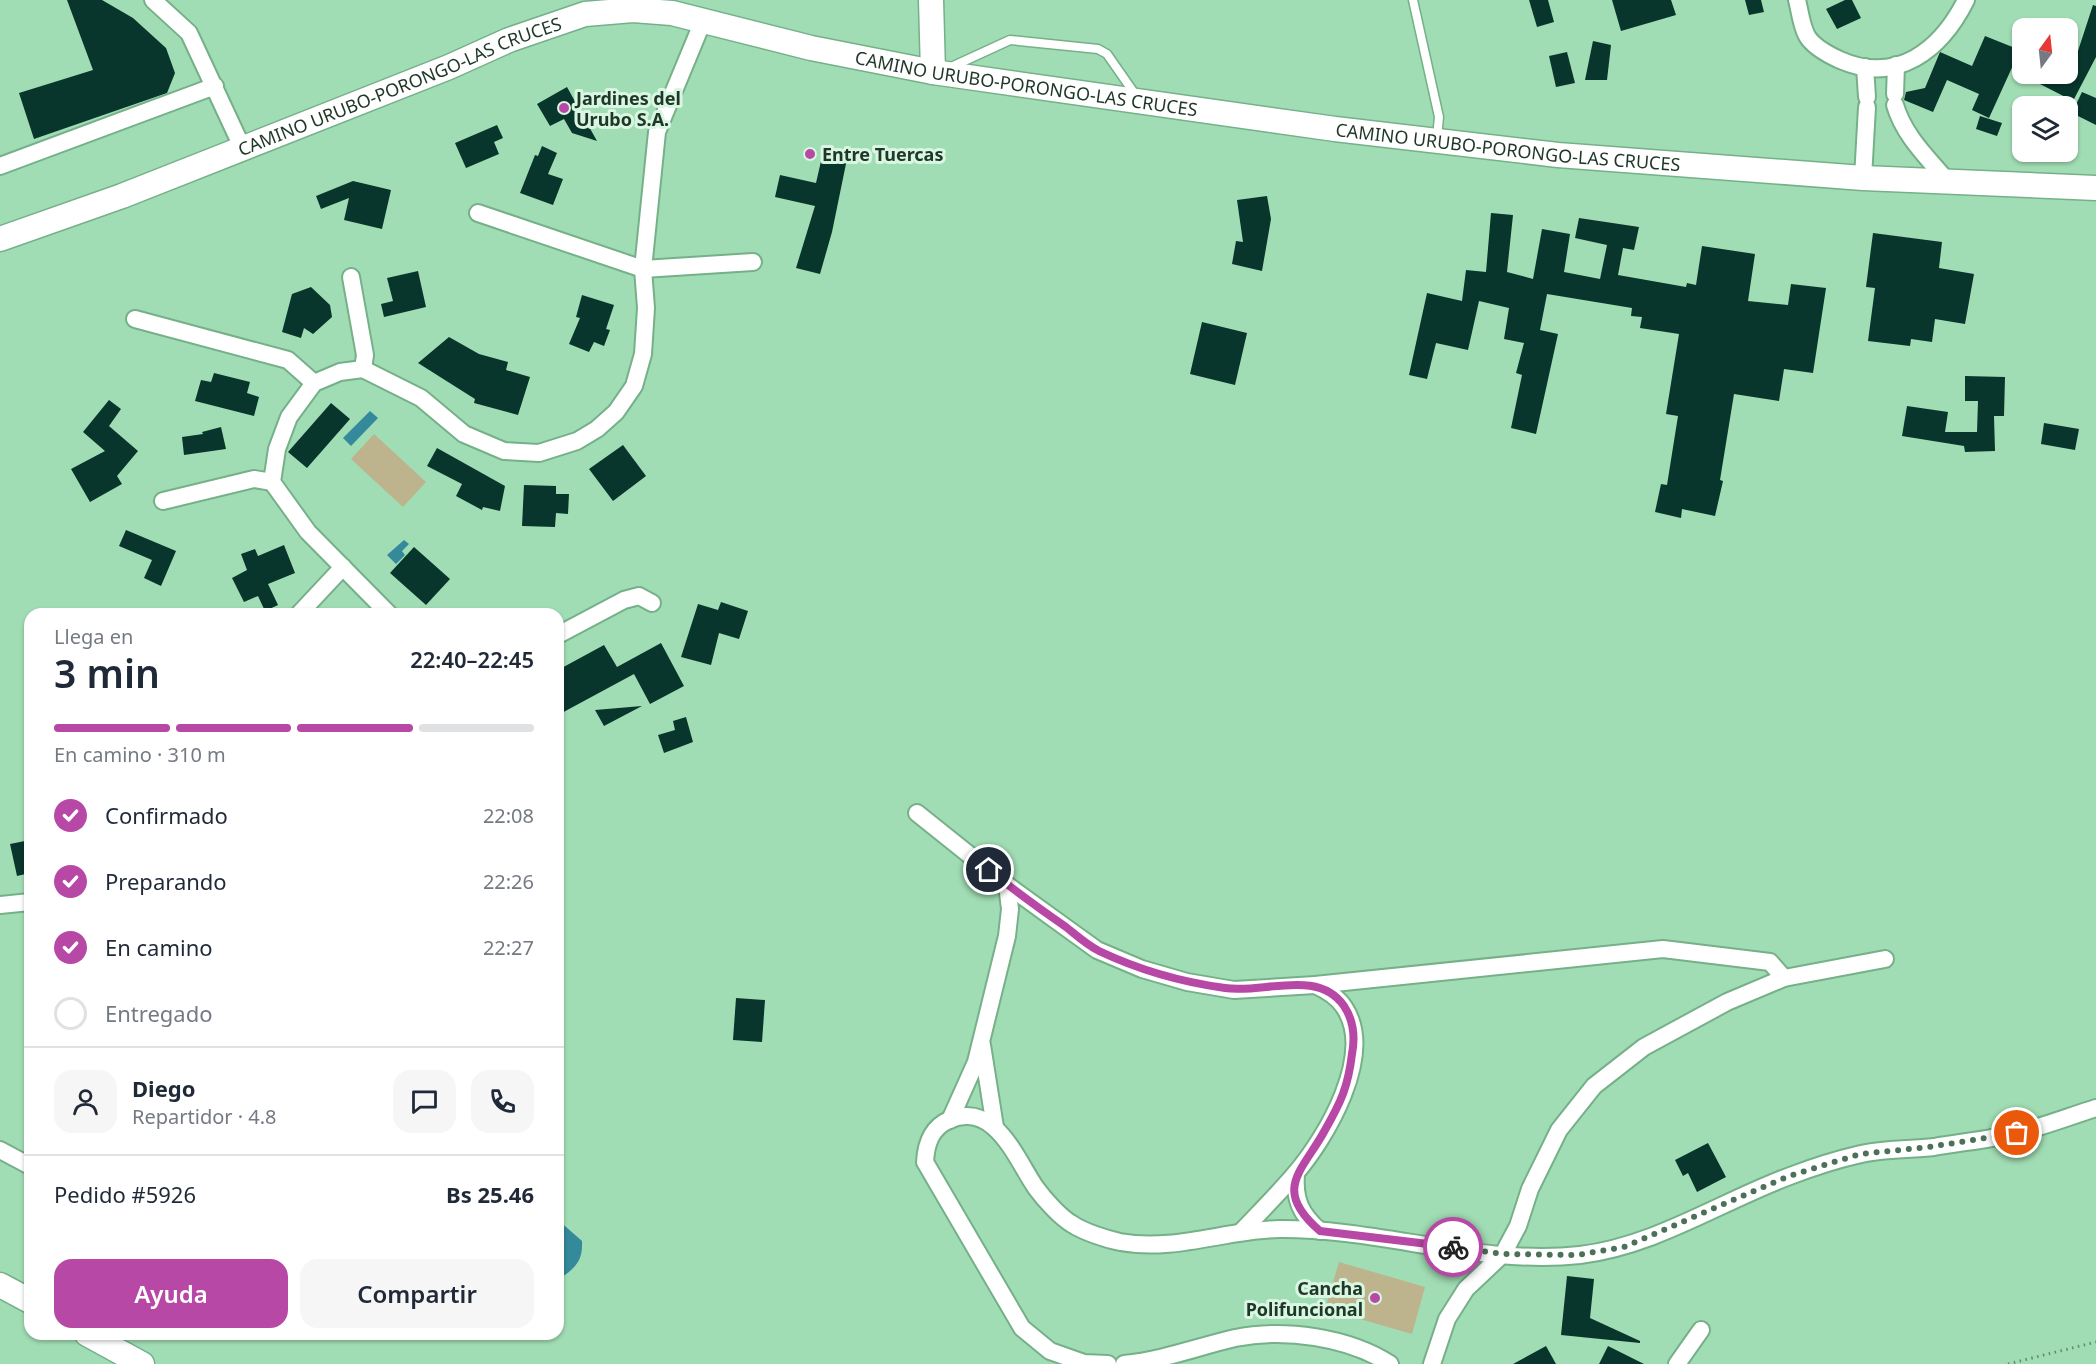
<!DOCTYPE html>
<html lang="es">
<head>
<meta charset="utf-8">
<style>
	:root { --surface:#fff; --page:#f6f6f7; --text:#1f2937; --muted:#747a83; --line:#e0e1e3; --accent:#b748a5 }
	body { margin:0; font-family:"Noto Sans",sans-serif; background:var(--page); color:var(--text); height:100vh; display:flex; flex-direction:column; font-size:22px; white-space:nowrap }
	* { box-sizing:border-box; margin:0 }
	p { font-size:20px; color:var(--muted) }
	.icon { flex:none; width:33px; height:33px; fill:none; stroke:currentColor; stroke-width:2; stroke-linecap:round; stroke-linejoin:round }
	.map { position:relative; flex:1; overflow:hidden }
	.side { position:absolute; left:24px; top:608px; width:540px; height:732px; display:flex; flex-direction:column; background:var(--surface); border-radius:18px; box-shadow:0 2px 4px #0004 }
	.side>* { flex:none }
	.needle { width:39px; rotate:15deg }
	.controls { position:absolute; left:2012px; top:18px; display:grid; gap:12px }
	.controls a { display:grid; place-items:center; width:66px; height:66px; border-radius:12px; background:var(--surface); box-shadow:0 2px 4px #0004; font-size:30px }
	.pin { position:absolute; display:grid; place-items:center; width:51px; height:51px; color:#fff; margin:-26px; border:3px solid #fff; border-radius:50%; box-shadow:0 2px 6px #0007 }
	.courier { position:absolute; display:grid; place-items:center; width:60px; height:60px; margin:-30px; border:4px solid #b748a5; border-radius:50%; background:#fff; color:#222; box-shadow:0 2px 8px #0007 }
	.headline em { font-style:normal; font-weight:600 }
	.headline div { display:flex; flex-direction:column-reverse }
	.headline { display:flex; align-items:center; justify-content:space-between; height:102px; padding:0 30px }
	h1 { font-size:39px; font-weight:600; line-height:45px }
	.bar { display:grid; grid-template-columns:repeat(4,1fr); gap:9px 6px; align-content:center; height:72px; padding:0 30px }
	.bar i { height:8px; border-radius:4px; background:var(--line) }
	.bar .active { background:var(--accent) }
	.bar p { grid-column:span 4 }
	.line { display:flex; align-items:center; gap:15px; padding:0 30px; border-top:2px solid var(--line) }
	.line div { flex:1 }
	.round { display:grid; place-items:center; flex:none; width:63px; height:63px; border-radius:18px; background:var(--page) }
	ol { padding:0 30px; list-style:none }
	li { display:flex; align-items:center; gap:18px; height:66px }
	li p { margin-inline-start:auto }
	li .icon { padding:6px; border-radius:50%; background:var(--accent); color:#fff; stroke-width:4 }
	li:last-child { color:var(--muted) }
	li i { width:33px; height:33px; border:3px solid var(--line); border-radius:50% }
	.action { display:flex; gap:12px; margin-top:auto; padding:12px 30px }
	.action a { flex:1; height:69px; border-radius:18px; background:var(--accent); color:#fff; font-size:24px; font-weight:600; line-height:69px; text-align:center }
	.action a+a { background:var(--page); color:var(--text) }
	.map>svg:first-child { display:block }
	.green { fill:#bdb38c }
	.water { fill:#34899b }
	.building { fill:#08352c }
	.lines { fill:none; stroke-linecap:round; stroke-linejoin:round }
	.lane-casing { stroke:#75b089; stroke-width:11 }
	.street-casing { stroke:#75b089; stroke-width:20 }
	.secondary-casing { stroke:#75b089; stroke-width:27 }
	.path { stroke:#618b6e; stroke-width:3; stroke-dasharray:1.5 4.5; stroke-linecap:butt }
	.lane { stroke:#fff; stroke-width:8 }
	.street { stroke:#fff; stroke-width:16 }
	.secondary { stroke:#fff; stroke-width:24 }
	.done { stroke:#4c7158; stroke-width:6; stroke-dasharray:0 10.8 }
	.route { stroke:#b748a5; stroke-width:8 }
	.poi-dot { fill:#b748a5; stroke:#d8f6e1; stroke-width:2 }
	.labels { text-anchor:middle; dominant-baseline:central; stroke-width:6; stroke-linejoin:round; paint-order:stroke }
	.street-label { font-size:18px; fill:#1f3727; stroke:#d8f6e1 }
	.poi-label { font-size:18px; font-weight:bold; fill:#1f3727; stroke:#d8f6e1; text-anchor:start }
</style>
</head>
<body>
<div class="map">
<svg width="2096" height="1364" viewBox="0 0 2096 1364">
	<rect width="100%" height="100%" fill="#a1ddb4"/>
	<g class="green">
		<polygon points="374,434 426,482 403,507 351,459"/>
		<polygon points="1339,1262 1425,1287 1412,1334 1325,1309"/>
	</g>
	<g class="water">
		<polygon points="370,411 378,418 351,446 343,438"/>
		<polygon points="404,540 409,544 402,551 405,555 396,564 387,555"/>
		<path d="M558,1220L582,1241C583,1262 575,1268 558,1280Z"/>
	</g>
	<g class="building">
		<polygon points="67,0 102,0 133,18 166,48 175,73 167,93 34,139 19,93 93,70"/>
		<polygon points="1529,0 1548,0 1554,22 1537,27"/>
		<polygon points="1612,0 1671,0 1676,15 1621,31"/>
		<polygon points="1745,0 1761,0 1764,12 1749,15"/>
		<polygon points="1845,0 1852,0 1861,18 1837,29 1826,9"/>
		<polygon points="2093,5 2096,6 2096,57 2073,101 2040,84 2045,74 2067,74 2067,52 2076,57"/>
		<polygon points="1985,36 2020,50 1989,118 1972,110 1979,94 1947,80 1933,112 1904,100 1906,92 1925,88 1940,52 1972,66"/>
		<polygon points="1593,41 1611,45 1607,80 1585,80"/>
		<polygon points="1567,52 1575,83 1556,87 1549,56"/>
		<polygon points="567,87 597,141 572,133 564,119 550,126 537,104"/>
		<polygon points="2082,92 2096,98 2096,125 2072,113"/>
		<polygon points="1980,116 2002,123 1997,136 1976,129"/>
		<polygon points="497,125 503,138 494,142 499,154 466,168 455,143"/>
		<polygon points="542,146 557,153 548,174 563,179 553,205 520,193 535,155 538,156"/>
		<polygon points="824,148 848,154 832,232 820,274 796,268 815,206 775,197 780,175 816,183"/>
		<polygon points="353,181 391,190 382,229 344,220 349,198 321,209 316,196"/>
		<polygon points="1267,196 1271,219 1262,271 1232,264 1236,241 1243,242 1237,200"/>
		<polygon points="1491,213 1513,215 1507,272 1533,279 1542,229 1570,234 1564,272 1600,279 1607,245 1575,238 1579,218 1639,227 1634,250 1623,248 1618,275 1686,287 1687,283 1696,285 1702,246 1755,254 1748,301 1788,305 1791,284 1826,288 1813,373 1784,369 1779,401 1734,394 1720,480 1723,481 1715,516 1682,509 1681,518 1655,512 1661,484 1667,485 1678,416 1666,414 1679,334 1640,328 1642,317 1631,316 1632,308 1547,294 1540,330 1558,334 1536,434 1511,428 1522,375 1516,373 1524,343 1504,339 1509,308 1479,301 1468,350 1436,343 1427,379 1409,375 1427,293 1462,301 1466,270 1486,272"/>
		<polygon points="1873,233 1942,242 1939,268 1974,274 1965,324 1935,319 1932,342 1911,339 1910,346 1868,341 1875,288 1866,287"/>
		<polygon points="418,271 426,307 384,317 381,304 393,301 387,278"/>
		<polygon points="311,287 330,305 332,317 313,334 304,328 301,338 282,332 292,294"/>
		<polygon points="582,295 614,305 606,329 610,330 604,346 594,342 589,352 569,344 580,318 576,317"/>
		<polygon points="1202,322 1247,333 1235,385 1190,374"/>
		<polygon points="449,337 479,354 508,362 506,370 530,377 518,415 474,403 475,399 418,363"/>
		<polygon points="214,373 250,382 247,393 259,397 254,416 195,401 201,380 211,382"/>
		<polygon points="1965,376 2005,377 2004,416 1994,416 1995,451 1965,452 1964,446 1902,436 1907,406 1948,412 1945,432 1977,432 1978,401 1965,401"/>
		<polygon points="109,400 121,409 109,426 138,451 117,476 122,484 90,502 71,469 105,451 83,432"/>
		<polygon points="331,403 350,419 307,468 288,452"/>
		<polygon points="2044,423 2079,429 2075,450 2041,444"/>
		<polygon points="221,427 226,449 184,455 182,437 203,434 202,432"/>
		<polygon points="623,445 646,476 613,501 589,469"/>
		<polygon points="437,448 505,486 500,511 483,507 482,510 456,496 462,484 427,466"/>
		<polygon points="524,485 556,486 556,494 569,494 568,514 556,513 555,527 522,526"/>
		<polygon points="126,530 176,551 161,586 144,578 152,560 119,546"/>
		<polygon points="284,545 295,573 268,584 278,605 265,611 258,596 244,602 232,578 247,570 241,554 255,549 258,556"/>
		<polygon points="414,547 450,579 426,605 390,573"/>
		<polygon points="721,602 748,611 739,639 719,633 711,665 681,657 698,604 718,610"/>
		<polygon points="661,643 684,686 650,704 634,674 558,715 558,670 604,645 617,667"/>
		<polygon points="642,706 604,726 595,710"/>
		<polygon points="686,717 693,742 664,753 658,735 675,730 673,721"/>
		<polygon points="30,840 30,873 17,876 10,844"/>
		<polygon points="736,998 765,1000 762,1042 733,1040"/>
		<polygon points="1708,1143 1726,1177 1697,1192 1688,1173 1683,1176 1675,1160"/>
		<polygon points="1567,1276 1594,1279 1590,1318 1640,1341 1640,1343 1561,1335"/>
		<polygon points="1546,1346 1556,1364 1513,1364"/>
		<polygon points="1608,1346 1644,1364 1599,1364"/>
	</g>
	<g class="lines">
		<g class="lane-casing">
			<g id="lane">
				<polyline points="1413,0 1439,117 1437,137"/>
				<polyline points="949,68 1010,40 1098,49 1107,54 1137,97"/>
			</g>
		</g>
		<g class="street-casing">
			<g id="street">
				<polyline points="153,0 189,33 242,147"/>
				<path d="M1797,0C1800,11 1801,25 1807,36C1813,46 1829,55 1840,60C1897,85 1941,50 1966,0"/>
				<polyline points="1865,67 1867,97"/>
				<polyline points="1895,94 1896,65"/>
				<path d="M1895,105C1904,136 1928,158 1949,183"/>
				<polyline points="0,166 215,86"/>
				<polyline points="1863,178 1867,107"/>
				<polyline points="478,213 643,269 753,262"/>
				<polyline points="351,277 365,355 363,369"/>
				<polyline points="135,319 288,360 314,383"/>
				<polyline points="163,501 254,479 272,482"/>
				<polyline points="299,614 343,567"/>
				<polyline points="389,614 308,532 272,482 277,449 289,417 314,383 340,372 363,369 421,398 464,434 504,451 539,453 577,441 597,429 616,412 634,386 643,354 646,308 643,269 657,132 703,21"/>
				<polyline points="558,635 624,600 639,596 652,603"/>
				<polyline points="917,813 1007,885 1097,950 1142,969 1187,982 1234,990 1315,985 1663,949 1770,962 1784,978"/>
				<polyline points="0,905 30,902"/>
				<polyline points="982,1045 995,1127"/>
				<polyline points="950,1120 976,1062 1007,936 1010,909 1007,885"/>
				<polyline points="0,1150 30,1166"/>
				<path d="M1296,1173C1294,1199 1300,1214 1320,1231"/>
				<path d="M1241,1232C1259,1213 1278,1194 1295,1174C1326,1138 1376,1054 1344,1007C1337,996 1326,990 1315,985"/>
				<path d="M1108,1364L1084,1363L1050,1351L1022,1328L925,1162C926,1144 931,1128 949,1120C995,1100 1016,1159 1036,1188C1044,1199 1060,1217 1072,1224C1084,1232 1106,1239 1120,1242C1174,1252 1226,1230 1279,1229C1379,1228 1481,1266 1580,1255C1655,1246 1720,1202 1790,1176C1811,1168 1835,1160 1857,1155C1882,1148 1909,1150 1934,1147C1961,1142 1990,1140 2016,1133C2043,1127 2070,1116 2096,1108"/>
				<path d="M1124,1364C1163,1360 1197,1347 1235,1338C1284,1328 1348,1337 1390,1364"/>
				<polyline points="1432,1364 1447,1319 1466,1289 1503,1254 1518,1226 1530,1189 1559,1130 1594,1086 1644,1047 1727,1002 1784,978 1885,959"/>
				<polyline points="1677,1364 1701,1330"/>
			</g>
		</g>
		<g class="secondary-casing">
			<g id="secondary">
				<polyline points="931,0 933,72"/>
				<path id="s1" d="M0,239L122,196L449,67L509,40L585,14L633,10L672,13L811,48L933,72L1335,129L1558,155L1863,178L2096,188"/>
				<polyline points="0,1285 30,1301"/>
				<polyline points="87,1334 142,1364"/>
			</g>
		</g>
		<polyline class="path" points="2008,1364 2096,1342"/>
		<use href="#lane" class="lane"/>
		<use href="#street" class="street"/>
		<use href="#secondary" class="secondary"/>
	</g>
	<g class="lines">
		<polyline class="done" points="1453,1247 1503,1254 1577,1255 1624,1247 1789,1176 1860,1154 1929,1147 2017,1133"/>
		<path class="route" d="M989,870C1014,890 1040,909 1066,927C1076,935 1087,945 1099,951C1139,970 1181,982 1225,988C1263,994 1318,968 1344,1006C1354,1021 1355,1038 1352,1054C1348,1087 1341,1102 1325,1130C1303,1171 1271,1189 1320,1231L1453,1247"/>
	</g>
	<g class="poi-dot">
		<circle cx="564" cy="108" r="6"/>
		<circle cx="810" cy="154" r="6"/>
		<circle cx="1375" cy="1298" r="6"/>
	</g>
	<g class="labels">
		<g class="street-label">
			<text stroke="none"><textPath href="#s1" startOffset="1076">CAMINO URUBO-PORONGO-LAS CRUCES</textPath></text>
			<text stroke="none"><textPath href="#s1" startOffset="428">CAMINO URUBO-PORONGO-LAS CRUCES</textPath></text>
			<text stroke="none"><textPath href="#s1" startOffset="1562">CAMINO URUBO-PORONGO-LAS CRUCES</textPath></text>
		</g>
		<g class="poi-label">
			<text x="576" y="98">Jardines del<tspan x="576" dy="21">Urubo S.A.</tspan></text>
			<text x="822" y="154">Entre Tuercas</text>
			<text x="1363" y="1288" text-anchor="end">Cancha<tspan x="1363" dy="21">Polifuncional</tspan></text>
		</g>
	</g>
</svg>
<div class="controls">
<a><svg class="needle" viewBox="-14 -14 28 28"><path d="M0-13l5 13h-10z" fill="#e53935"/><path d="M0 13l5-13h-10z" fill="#747a83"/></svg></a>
<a><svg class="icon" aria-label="layers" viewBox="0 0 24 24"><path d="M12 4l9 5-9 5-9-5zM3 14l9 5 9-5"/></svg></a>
</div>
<div class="pin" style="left:2017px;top:1133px;background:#ea580c"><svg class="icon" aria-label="bag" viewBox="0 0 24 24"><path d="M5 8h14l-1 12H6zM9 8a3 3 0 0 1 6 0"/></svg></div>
<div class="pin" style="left:989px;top:870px;background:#1f2937"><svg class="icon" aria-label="home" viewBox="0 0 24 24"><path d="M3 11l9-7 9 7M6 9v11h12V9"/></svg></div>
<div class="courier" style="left:1453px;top:1247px"><svg class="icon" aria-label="bike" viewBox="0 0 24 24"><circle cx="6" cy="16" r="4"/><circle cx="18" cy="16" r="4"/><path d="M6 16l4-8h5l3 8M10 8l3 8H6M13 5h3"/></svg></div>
<section class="side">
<div class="headline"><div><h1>3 min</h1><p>Llega en</p></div><em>22:40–22:45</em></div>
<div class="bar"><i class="active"></i><i class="active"></i><i class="active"></i><i></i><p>En camino · 310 m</p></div>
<ol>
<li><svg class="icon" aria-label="check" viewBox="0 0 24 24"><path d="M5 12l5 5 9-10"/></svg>Confirmado<p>22:08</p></li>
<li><svg class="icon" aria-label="check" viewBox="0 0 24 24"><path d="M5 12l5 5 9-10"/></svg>Preparando<p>22:26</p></li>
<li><svg class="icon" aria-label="check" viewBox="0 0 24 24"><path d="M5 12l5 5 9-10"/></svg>En camino<p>22:27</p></li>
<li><i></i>Entregado</li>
</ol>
<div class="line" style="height:108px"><a class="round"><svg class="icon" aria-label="person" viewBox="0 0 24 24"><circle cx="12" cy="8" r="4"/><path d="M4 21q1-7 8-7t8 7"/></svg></a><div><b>Diego</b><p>Repartidor · 4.8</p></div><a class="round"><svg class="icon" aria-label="chat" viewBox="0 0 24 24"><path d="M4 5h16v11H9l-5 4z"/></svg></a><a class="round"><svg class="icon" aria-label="phone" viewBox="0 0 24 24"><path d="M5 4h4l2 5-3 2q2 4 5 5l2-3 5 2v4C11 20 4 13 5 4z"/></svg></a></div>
<div class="line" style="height:78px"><div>Pedido #5926</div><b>Bs 25.46</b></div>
<div class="action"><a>Ayuda</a><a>Compartir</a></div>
</section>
</div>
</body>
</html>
